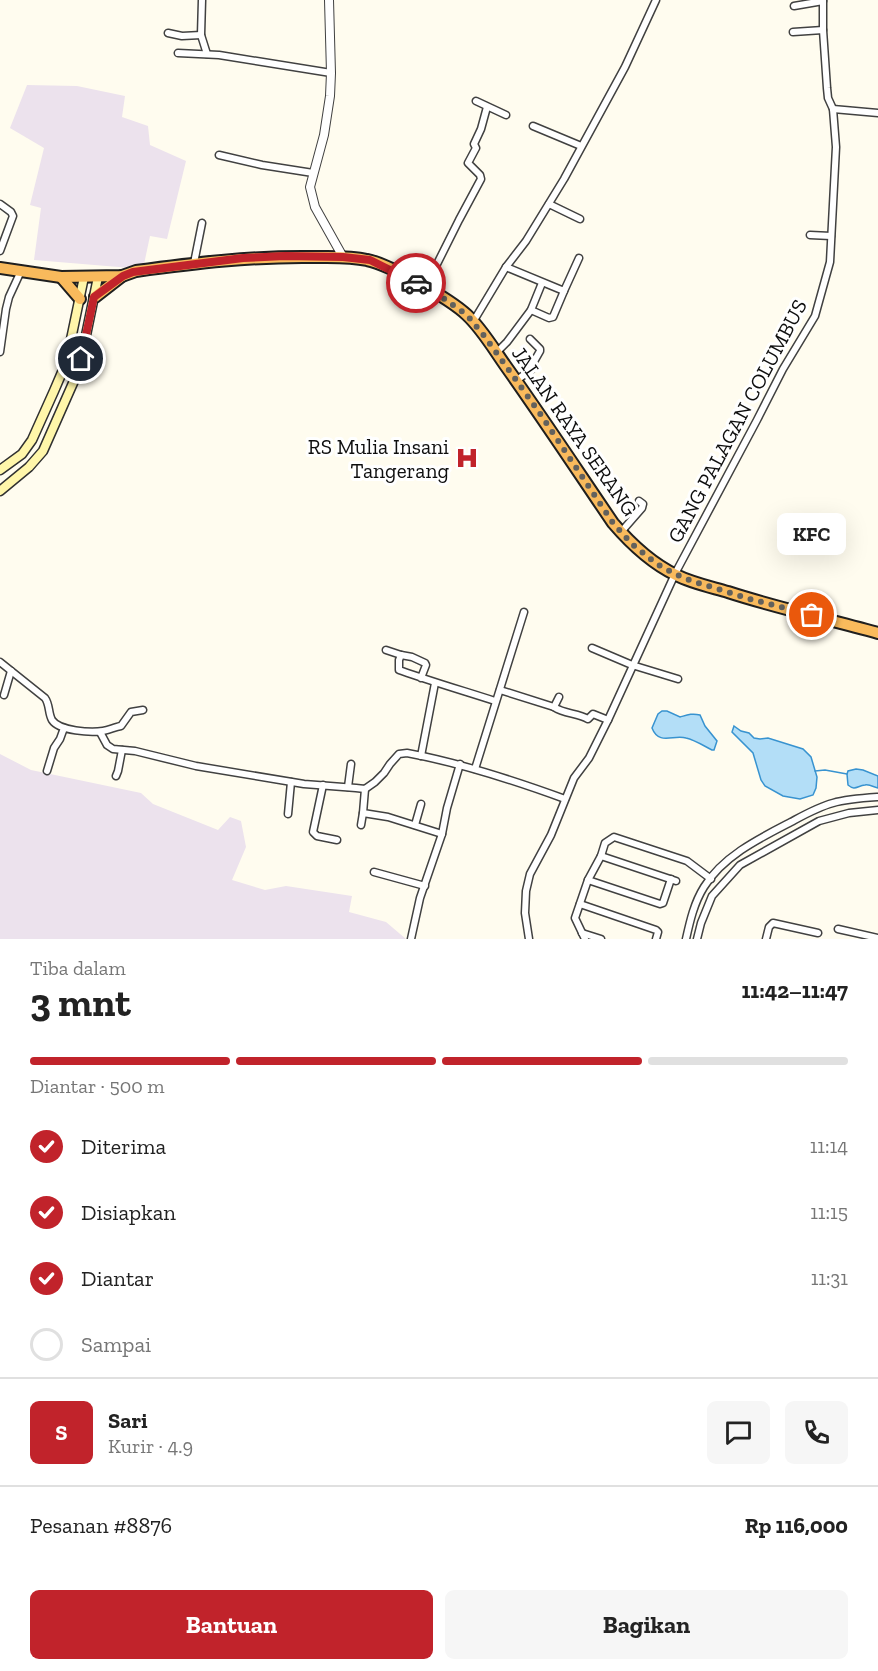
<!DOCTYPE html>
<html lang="id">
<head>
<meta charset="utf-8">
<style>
	:root { --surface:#fff; --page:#f6f6f6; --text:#222; --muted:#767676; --line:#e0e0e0; --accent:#c1232b }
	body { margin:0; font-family:"Zilla Slab",serif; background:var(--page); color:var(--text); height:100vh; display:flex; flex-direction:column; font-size:22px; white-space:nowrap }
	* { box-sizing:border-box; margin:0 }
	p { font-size:20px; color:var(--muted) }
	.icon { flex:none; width:33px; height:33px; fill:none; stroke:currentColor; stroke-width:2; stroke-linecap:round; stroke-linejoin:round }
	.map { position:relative; height:939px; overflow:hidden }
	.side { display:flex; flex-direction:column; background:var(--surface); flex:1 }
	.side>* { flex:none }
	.pin { position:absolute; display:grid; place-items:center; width:51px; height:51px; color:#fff; margin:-26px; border:3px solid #fff; border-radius:50%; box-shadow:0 2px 6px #0007 }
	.courier { position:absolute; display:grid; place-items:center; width:60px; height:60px; margin:-30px; border:4px solid #c1232b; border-radius:50%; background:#fff; color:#222; box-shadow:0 2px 8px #0007 }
	.bubble { position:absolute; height:42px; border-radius:9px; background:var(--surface); box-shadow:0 6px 24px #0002; font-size:20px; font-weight:800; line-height:42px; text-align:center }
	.head em { font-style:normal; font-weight:800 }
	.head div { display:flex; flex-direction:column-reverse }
	.head { display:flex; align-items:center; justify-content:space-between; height:102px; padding:0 30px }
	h1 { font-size:39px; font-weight:800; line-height:45px }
	.bar { display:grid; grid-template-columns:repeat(4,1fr); gap:9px 6px; align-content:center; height:72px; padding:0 30px }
	.bar i { height:8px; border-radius:4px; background:var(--line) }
	.bar .active { background:var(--accent) }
	.bar p { grid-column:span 4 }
	.line { display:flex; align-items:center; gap:15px; padding:0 30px; border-top:2px solid var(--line) }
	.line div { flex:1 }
	.round { display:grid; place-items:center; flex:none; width:63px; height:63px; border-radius:9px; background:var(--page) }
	ol { padding:0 30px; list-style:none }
	li { display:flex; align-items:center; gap:18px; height:66px }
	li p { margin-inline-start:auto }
	li .icon { padding:6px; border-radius:50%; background:var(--accent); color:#fff; stroke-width:4 }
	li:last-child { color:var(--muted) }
	li i { width:33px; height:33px; border:3px solid var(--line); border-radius:50% }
	.action { display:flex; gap:12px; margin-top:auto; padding:12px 30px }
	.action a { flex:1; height:69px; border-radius:9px; background:var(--accent); color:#fff; font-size:24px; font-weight:800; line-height:69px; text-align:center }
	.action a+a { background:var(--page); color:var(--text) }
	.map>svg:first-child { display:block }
	.industrial { fill:#ece2ed }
	.water { fill:#b3def7; stroke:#3893d0; stroke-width:1.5 }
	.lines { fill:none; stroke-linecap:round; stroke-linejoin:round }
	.stream { stroke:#3893d0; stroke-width:1.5 }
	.minor-casing { stroke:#414141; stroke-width:9 }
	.tertiary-casing { stroke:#414141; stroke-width:10 }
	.secondary-casing { stroke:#303030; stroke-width:11 }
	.trunk-casing { stroke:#1f1f1f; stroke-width:14 }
	.minor { stroke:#fff; stroke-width:6 }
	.tertiary { stroke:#fff; stroke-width:8 }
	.secondary { stroke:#fff6aa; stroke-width:8 }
	.trunk { stroke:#f9ba5c; stroke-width:10 }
	.done { stroke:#62615d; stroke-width:6; stroke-dasharray:0 10.8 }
	.route { stroke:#c1232b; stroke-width:8 }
	.labels { text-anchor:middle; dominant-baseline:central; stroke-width:6; stroke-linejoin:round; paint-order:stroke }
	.street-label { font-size:21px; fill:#0e0e0e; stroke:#fff }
	.poi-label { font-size:21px; fill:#0e0e0e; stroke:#fff; text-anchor:end }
</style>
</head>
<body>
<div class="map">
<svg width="878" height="939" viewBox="0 0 878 939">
	<rect width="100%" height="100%" fill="#fffcef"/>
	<g class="industrial">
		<polygon points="27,85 77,86 125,96 122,117 148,126 150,145 186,161 167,239 150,236 143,269 34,260 41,208 30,205 44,148 10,128"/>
		<polygon points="0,754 31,770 141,793 153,804 218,830 230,817 241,821 246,847 232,880 265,890 286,886 352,896 349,912 386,922 406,939 0,939"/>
	</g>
	<g class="water">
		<path d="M662,711H667L680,717C687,715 692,713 700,715L705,726L717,741L714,750H712C704,746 695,740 686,738C674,734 659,746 652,728L658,714Z"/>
		<polygon points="734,726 741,731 749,733 754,738 760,739 768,738 803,749 811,757 817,777 816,788 813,795 800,799 783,796 765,786 761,780 753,753 732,732"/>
		<path d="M856,769L863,770L878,776V788C874,787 869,784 865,785C857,786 855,791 848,785L847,774L848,771Z"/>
	</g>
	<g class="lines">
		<polyline class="stream" points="815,771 825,770 847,774"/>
		<g class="minor-casing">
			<g id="minor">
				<polyline points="202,0 201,35 207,54"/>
				<polyline points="794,6 823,1"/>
				<polyline points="793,32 823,30"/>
				<polyline points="168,33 182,36 201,35"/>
				<polyline points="178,53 219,55 331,73"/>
				<polyline points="476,101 506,115"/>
				<polyline points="833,109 878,113"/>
				<polyline points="533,126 581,146"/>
				<polyline points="219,155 262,165 313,173"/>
				<polyline points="0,204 11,212 13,216 0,251"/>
				<polyline points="549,204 580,219"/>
				<polyline points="810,235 831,236"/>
				<polyline points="194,263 202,223"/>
				<polyline points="506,267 564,291 579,258"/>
				<polyline points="425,288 459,220 481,179 480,175 468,163 476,148 474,144 481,129 487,107"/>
				<polyline points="531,310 549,318 553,317 564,291"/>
				<polyline points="473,322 506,267 526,241 564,179 625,67 656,0"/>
				<polyline points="0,352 6,309 9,297 21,271"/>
				<polyline points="497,352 507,342 531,310 542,283"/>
				<polyline points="517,380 532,369 532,365 540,351 540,349 530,339"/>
				<polyline points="621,532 642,508 643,504 639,501"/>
				<polyline points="677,570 757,420 783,369 815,316 830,262 836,147 833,109 828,98 827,88 823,30 823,0"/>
				<polyline points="592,648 632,665 678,679"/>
				<polyline points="386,650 401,655"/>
				<path d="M0,662L45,698C50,705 48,713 52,720C59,731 91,733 103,731C109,730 115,727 121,726L131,712L143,710"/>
				<path d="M421,678L426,665L425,663L412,657L401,655L399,660V670L402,671C433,682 464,691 495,701"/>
				<polyline points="500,690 554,707 559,697"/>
				<polyline points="4,695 11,671"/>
				<path d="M554,707C564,714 577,713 588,719L593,714L608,720"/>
				<path d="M100,732L107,745L113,749L135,751L196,766L304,784L356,788L365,789L375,782L384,773L390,764L399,754L407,753C461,763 513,780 565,799"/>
				<polyline points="421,756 435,683"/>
				<polyline points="475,769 524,612"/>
				<polyline points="47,771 54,748 60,739 64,728"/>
				<polyline points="116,776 118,771 122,750"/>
				<polyline points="323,785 313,832 317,836 337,840"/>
				<polyline points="348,787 351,764"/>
				<polyline points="365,789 363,813 388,817 442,834"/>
				<polyline points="288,814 291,782"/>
				<polyline points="361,825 363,813"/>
				<polyline points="415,825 421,804"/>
				<polyline points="601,856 676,881"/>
				<polyline points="374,872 425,886"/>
				<polyline points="588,880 660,904 663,903 671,879"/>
				<polyline points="580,904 656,930 658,932 656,939"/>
				<polyline points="838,929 878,938"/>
				<polyline points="582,933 601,939"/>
				<polyline points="411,939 420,898 442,834 447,808 460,764"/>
				<polyline points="529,939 525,913 526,891 530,874 551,835 574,778 589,758 608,720 675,574"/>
				<polyline points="585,939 575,918 588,880 601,856 605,843 614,837 687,861 711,879"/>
				<path d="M686,939C690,921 694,903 704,887C723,856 760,838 791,822C804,815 818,807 833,803C847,799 863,798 878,797"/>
				<polyline points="697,939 701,923 712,896 740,865 819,821 849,813 878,810"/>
				<polyline points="766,939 769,927 773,923 818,933"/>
			</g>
		</g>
		<g class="tertiary-casing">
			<polyline id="tertiary" points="329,0 331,73 330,96 324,135 310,187 315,207 343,257"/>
		</g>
		<g class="secondary-casing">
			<g id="secondary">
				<polyline points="0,470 22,454 32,440 54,391 63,370 70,344 84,277"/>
				<polyline points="0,491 29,467 43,451 77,374 84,345 98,277"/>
			</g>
		</g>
		<g class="trunk-casing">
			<g id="trunk">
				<path d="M0,268L61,277L122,276L136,271C195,263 254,256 313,257C331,257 350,256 367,260C389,264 450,299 467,315C482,329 493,348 505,365C542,417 577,470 613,523C631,544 651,563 676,575C692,583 711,587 728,592C777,608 828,619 878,633"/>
				<polyline points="61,277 80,299"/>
				<polyline points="95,297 122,276"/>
			</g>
		</g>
		<use href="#minor" class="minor"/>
		<use href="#tertiary" class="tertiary"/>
		<use href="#secondary" class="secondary"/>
		<use href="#trunk" class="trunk"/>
	</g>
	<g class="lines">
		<polyline class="done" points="416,283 433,291 467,315 485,337 539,412 613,523 632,544 657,564 675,574 692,581 750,599 812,615"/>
		<polyline class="route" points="81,359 94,297 123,276 133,272 243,258 285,256 343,257 370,260 416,283"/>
	</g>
	<defs>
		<g id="hospital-bare" transform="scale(1.8)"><path d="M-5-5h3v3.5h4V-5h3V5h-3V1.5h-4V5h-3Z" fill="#c1232b" stroke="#fff" stroke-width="2.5" paint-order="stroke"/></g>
	</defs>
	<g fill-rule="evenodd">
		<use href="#hospital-bare" x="467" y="458"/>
	</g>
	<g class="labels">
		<g class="street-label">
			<text transform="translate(737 421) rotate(-62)">GANG PALAGAN COLUMBUS</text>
			<text transform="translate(575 431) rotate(55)">JALAN RAYA SERANG</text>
		</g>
		<g class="poi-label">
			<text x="449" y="446">RS Mulia Insani<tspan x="449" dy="24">Tangerang</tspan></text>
		</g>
	</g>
</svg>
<div class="pin" style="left:812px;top:615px;background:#ea580c"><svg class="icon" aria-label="bag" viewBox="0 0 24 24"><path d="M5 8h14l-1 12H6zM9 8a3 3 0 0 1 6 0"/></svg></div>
<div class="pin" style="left:81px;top:359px;background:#1f2937"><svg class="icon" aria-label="home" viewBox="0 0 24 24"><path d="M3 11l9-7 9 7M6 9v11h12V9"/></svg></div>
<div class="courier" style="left:416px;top:283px"><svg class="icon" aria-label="car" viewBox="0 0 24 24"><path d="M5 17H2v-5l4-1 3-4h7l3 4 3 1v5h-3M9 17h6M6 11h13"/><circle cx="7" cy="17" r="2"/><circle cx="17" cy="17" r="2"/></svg></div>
<div class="bubble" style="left:777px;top:513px;width:69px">KFC</div>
</div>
<section class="side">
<div class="head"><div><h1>3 mnt</h1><p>Tiba dalam</p></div><em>11:42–11:47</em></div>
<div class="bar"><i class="active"></i><i class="active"></i><i class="active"></i><i></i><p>Diantar · 500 m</p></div>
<ol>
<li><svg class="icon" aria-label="check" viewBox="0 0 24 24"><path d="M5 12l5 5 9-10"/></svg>Diterima<p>11:14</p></li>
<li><svg class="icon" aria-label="check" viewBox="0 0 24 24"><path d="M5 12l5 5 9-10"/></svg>Disiapkan<p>11:15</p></li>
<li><svg class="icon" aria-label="check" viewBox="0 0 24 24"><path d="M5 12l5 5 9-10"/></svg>Diantar<p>11:31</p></li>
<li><i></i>Sampai</li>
</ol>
<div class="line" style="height:108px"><b class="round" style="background:var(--accent);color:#fff">S</b><div><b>Sari</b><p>Kurir · 4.9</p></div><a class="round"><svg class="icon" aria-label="chat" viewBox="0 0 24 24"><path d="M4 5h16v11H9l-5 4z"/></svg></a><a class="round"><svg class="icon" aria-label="phone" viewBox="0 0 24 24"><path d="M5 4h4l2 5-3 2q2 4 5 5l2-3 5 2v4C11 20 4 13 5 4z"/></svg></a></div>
<div class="line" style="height:78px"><div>Pesanan #8876</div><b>Rp 116,000</b></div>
<div class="action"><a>Bantuan</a><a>Bagikan</a></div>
</section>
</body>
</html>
